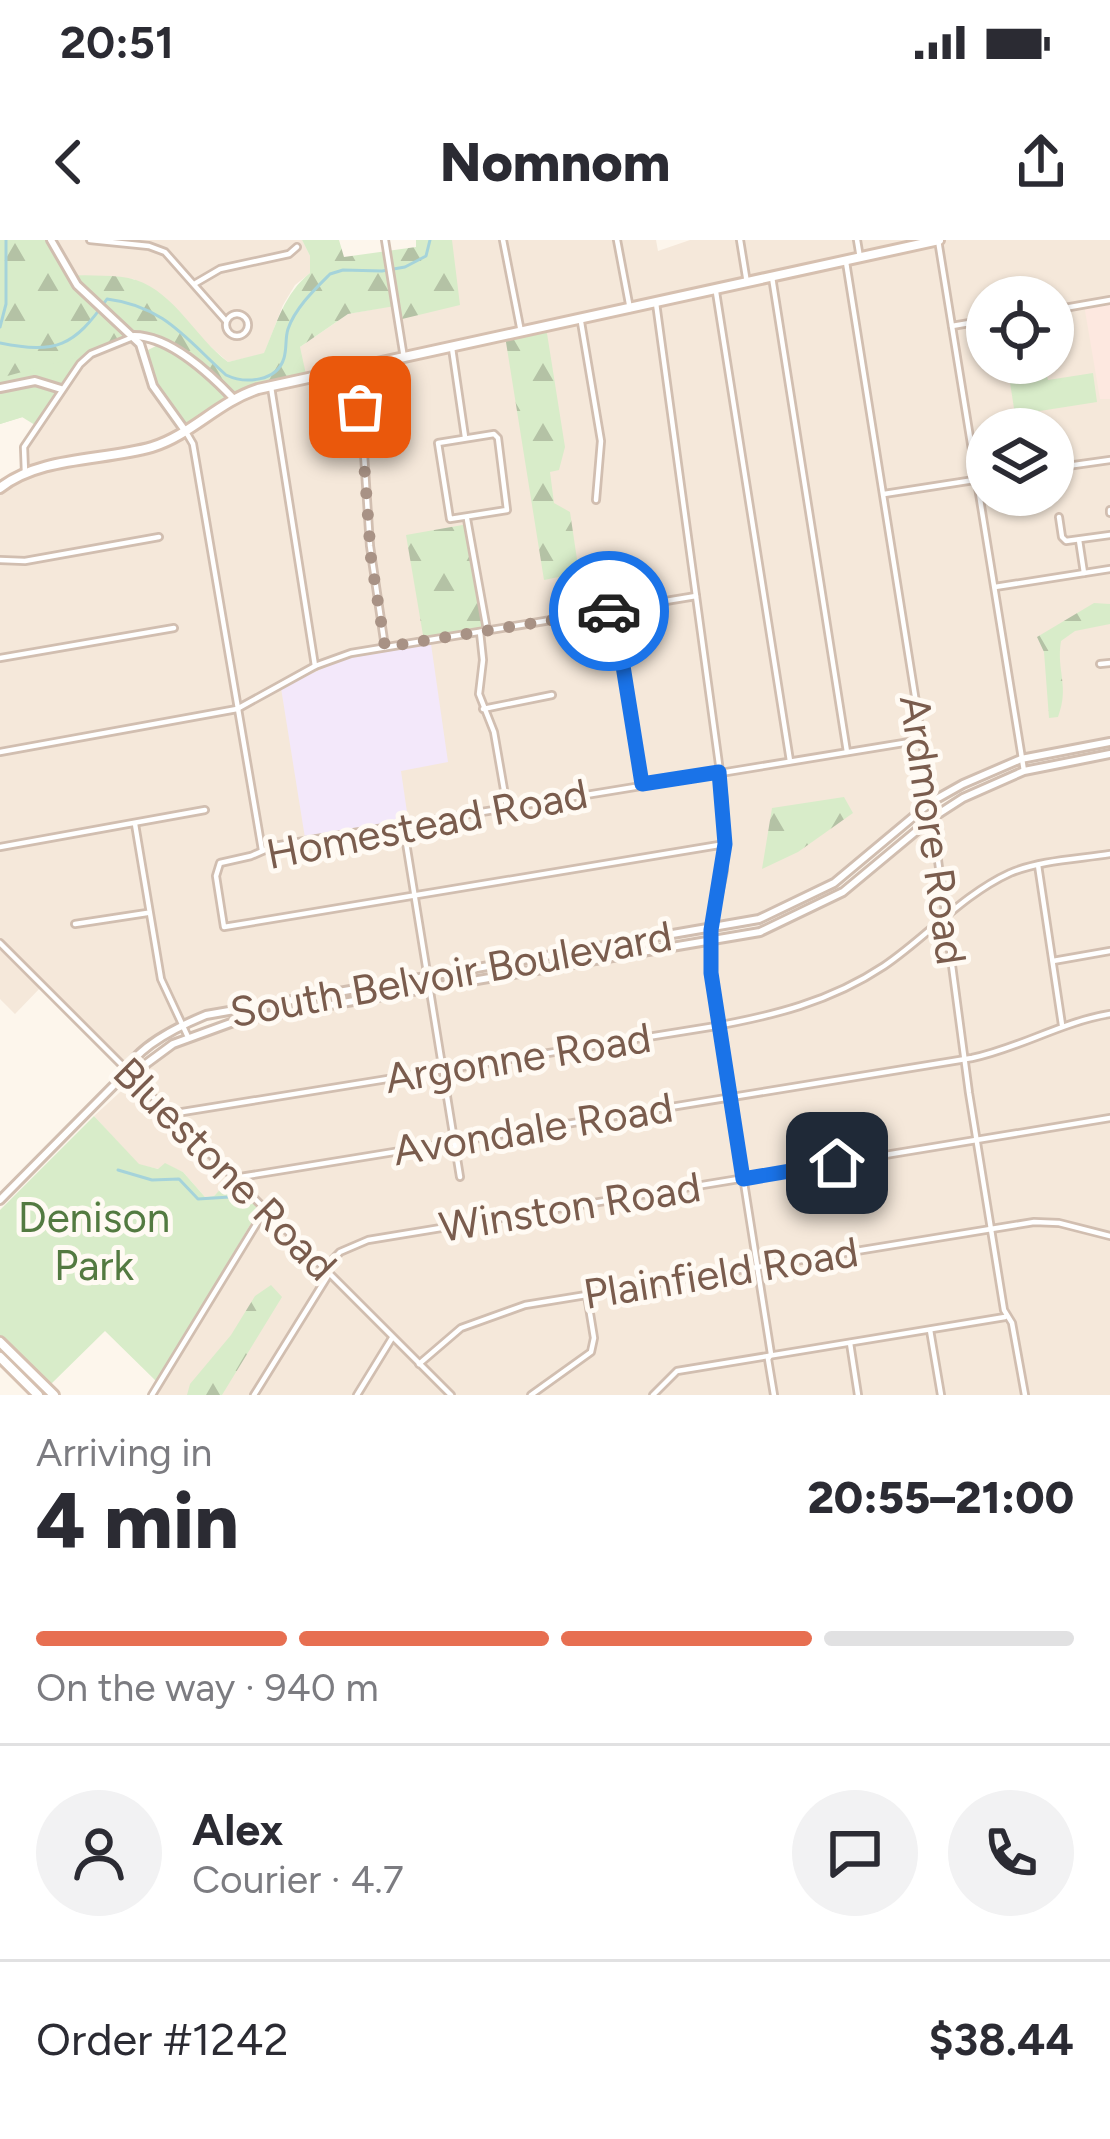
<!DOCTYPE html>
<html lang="en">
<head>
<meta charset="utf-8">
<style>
	:root { --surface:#fff; --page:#f2f2f3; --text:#2b2b33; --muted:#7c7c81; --line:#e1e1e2; --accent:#e76f51 }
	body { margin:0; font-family:Figtree,sans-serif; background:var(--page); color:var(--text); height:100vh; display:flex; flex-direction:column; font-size:45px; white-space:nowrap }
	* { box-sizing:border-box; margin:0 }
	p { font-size:39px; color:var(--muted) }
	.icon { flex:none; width:66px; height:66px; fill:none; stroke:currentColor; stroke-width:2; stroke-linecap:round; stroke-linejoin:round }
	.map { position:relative; height:1155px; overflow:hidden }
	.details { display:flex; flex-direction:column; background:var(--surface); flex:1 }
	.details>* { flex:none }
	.buttons { position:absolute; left:966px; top:36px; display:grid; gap:24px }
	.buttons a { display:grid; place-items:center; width:108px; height:108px; border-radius:50%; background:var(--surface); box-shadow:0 3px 9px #0004; font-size:60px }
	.pin { position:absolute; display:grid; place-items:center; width:102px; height:102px; color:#fff; margin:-51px; border-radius:24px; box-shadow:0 6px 18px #0006 }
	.courier { position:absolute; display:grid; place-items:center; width:120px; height:120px; margin:-60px; border:9px solid #1a73e8; border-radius:50%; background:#fff; color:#222; box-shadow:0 3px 15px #0007 }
	.headline em { font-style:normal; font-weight:800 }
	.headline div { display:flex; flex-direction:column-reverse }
	.headline { display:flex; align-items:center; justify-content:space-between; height:204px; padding:0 36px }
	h1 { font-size:78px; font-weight:800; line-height:90px }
	.bar { display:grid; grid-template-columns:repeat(4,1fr); gap:18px 12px; align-content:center; height:144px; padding:0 36px }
	.bar i { height:15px; border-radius:9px; background:var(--line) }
	.bar .selected { background:var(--accent) }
	.bar p { grid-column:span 4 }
	.line { display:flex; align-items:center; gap:30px; padding:0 36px; border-top:3px solid var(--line) }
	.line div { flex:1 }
	.round { display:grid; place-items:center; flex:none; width:126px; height:126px; border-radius:63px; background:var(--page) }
	.status { display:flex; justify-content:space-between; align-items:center; height:84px; padding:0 60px; background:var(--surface); direction:ltr }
	.status svg { height:33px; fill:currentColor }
	header { display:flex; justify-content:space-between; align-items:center; height:156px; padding:0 36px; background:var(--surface); font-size:54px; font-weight:800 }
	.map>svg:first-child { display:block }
	.residential { fill:#f5e8da; fill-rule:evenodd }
	.commercial { fill:#fde8e0 }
	.education { fill:#f3e8fa }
	.forest { fill:url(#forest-firs) }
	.green { fill:#d8ecc9 }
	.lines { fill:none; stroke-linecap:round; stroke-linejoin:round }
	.stream { stroke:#a5d3da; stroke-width:3 }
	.minor-casing { stroke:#d1beb0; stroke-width:10 }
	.tertiary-casing { stroke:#d1beb0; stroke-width:12 }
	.secondary-casing { stroke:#d6c0b0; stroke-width:14 }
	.minor { stroke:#fff; stroke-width:4.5 }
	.tertiary { stroke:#fff; stroke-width:6 }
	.secondary { stroke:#fff; stroke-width:8 }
	.done { stroke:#a89285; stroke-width:12; stroke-dasharray:0 21.6 }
	.route { stroke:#1a73e8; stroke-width:15 }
	.labels { text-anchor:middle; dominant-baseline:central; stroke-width:10; stroke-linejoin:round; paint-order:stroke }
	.street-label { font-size:42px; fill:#7a5c4d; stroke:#fffaf3 }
	.park-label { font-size:42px; fill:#537a41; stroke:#fffaf3 }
</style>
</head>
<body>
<div class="status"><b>20:51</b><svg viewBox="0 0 49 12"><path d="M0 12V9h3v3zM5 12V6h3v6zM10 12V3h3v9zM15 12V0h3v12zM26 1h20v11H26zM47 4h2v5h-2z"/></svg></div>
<header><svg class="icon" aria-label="back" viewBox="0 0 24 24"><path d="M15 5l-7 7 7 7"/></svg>Nomnom<svg class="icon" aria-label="share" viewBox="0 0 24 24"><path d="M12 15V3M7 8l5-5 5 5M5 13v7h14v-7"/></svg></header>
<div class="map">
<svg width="1110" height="1155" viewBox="0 0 1110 1155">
	<defs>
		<pattern id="forest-firs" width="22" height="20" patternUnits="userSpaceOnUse" patternTransform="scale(3)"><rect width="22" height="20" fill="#d8ecc9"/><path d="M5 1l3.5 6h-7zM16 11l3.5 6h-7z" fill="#b4c2a5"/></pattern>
	</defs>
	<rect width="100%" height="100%" fill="#fdf6ec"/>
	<g class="residential">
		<polygon points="51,0 302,0 310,16 310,33 295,45 283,65 264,114 228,122 134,39 69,35"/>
		<path d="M452,0H656L658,11L690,0H1110V60L1100,158L1110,159V502L1021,519L931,562L851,631L759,679L206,775L164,797L125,828L42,746L15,774L0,759V248L24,232V207L85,119L134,96L153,146L300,107L348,74L396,65L452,13ZM987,57H1053V123H987ZM987,189H1053V255H987Z"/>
		<polygon points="1110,517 1110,1155 156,1155 269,969 235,935 214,956 205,957 183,932 165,924 159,929 139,925 94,876 157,818 184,801 228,785 724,704 768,692 836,660 943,574 989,548 1050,528"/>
	</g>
	<polygon class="commercial" points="1110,60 1110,159 1100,159 1084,65"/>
	<polygon class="education" points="431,404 448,522 401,531 408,579 305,598 281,448 343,419"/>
	<g class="forest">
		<path d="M0,0H51L69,35C90,36 117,34 136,40C175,53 196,98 228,122L264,113C277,83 284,54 310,33V16L302,0H339L344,17L416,7V0H452L460,65L398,80L395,66L348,74L300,107L307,139L233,158L177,112L141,96C106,109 76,125 40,134L23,177L0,184Z"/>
		<polygon points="546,87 565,207 559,230 550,232 554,263 570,272 579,333 544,340 505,96"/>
		<polygon points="468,284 487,390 424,401 406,295"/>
		<path d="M1094,363L1110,364V384L1075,391L1061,401C1056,431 1070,446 1058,477L1049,478L1044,412L1037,397Z"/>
		<polygon points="844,557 853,573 798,612 762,629 772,568"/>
		<polygon points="271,1045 282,1057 222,1155 187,1155 190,1144 231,1095 255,1056"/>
	</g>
	<g class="green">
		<polygon points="160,104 177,112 233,158 186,192 159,156 144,118 148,110"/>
		<polygon points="84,115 35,185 22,177 0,184 0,138"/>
		<polygon points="1007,123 1030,123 1031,131 1045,129 1048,140 1093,133 1097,162 1015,175"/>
		<polygon points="94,876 139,924 158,929 165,923 183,932 205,957 214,956 230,939 259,970 157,1142 105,1091 49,1146 0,1097 0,970"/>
	</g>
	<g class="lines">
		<g class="stream">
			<polyline points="0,87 6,64 6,0"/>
			<path d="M0,103C56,114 74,107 107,59C164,66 186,99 226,135C245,144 277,142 284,118C287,108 285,98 288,89C295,68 315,49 330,34L343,30L382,31L405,27L426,16L430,0"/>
			<polyline points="118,930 152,940 179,939 198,959 230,957 237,952"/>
		</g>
		<g class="minor-casing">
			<g id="minor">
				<polyline points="90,0 149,6 165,12 226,81"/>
				<polyline points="385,0 404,118"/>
				<polyline points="503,0 521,92"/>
				<polyline points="617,0 630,69"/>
				<polyline points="740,0 747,43"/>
				<polyline points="857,0 860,18"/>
				<polyline points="938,0 1024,531"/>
				<polyline points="846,22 922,500 969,853 1004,1070 1012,1083 1025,1155"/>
				<polyline points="772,37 847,512"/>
				<polyline points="196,43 220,29 289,14 297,7"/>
				<polyline points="716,52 790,521"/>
				<polyline points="656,63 724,561 724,631 711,690 711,733 771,1114 768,1119 774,1155"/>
				<polyline points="1053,70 1110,60"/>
				<circle cx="237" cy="85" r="11"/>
				<polyline points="581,82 601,201 596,260"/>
				<polyline points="952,86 987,80"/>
				<polyline points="452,108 465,197"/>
				<polyline points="353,129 362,183 370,306 385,407"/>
				<polyline points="271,147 315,426"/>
				<polyline points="186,192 193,204 262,610"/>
				<polygon points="494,194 498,198 507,270 450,279 438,203"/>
				<polyline points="1053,228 1110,220"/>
				<polyline points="25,233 24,207 80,124 91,114 133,97"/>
				<polyline points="884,254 987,238"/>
				<polyline points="1110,270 1110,273"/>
				<polyline points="1059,277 1062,297 1066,301 1110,295"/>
				<polyline points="467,279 487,390"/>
				<polyline points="1079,300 1084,333"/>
				<polyline points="0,320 25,321 159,297"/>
				<polyline points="995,347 1110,329"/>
				<polyline points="614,372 642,544"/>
				<polyline points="480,392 483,420 479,454 494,492 507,567"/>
				<polyline points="0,418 174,388"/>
				<polyline points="1100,424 1110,423"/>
				<polyline points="483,469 552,455"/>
				<polyline points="0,512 237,469 315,426 351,413 696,356"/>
				<polyline points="135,584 161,739 188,797"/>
				<polyline points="403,584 460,937"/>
				<polyline points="725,604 224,687 216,636 220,623 251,616 274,606 922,500"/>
				<polyline points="0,607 205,570"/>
				<polyline points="1038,625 1062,785"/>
				<polyline points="75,684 147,673"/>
				<polyline points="0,703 125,828"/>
				<polyline points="1053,721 1110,711"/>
				<polyline points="133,837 451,1155"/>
				<path d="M170,874L710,787C772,776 830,762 884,726C927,697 962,655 1010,633C1041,620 1078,619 1110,614"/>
				<path d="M234,938L972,818C1020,808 1061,782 1110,774"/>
				<polyline points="324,1029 340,1012 368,1000 1110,878"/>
				<polyline points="930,1090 941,1155"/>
				<polyline points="850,1103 858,1155"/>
				<polyline points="419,1124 461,1088 525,1065 1034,982 1059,983 1110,996"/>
				<polyline points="152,1155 265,970"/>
				<polyline points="254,1155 329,1034"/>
				<polyline points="357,1155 392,1098"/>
				<polyline points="531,1155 591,1112 594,1098 587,1055"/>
				<polyline points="653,1155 677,1131 1005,1077"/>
			</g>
		</g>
		<g class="tertiary-casing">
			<g id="tertiary">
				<polyline points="51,0 77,45 140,104 153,146 186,192"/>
				<path d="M134,96C170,96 209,133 233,158"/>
				<polyline points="0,148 35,141 61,149"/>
				<polyline points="123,836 131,835 173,804 236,781 760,692 843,652 932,578 963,558 1024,531 1110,514"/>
				<path d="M0,960L123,836C135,807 177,787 206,775L759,679L834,643L931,562L963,544L1021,519L1110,502"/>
			</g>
		</g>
		<g class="secondary-casing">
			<g id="secondary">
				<path d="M0,248C40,216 104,221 152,207C191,195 218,162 258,149L939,0"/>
				<polyline points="0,1102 54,1155"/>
				<polyline points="0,1117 38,1155"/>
			</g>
		</g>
		<use href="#minor" class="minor"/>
		<use href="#tertiary" class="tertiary"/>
		<use href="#secondary" class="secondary"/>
	</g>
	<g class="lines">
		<polyline class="done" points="360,167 371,318 385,407 609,371"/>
		<polyline class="route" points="609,371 614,370 642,544 719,532 725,604 711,690 711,733 743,939 837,923"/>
	</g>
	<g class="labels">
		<g class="street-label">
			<text transform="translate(427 584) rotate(-11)">Homestead Road</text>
			<text transform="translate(933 590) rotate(82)">Ardmore Road</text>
			<text transform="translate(451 734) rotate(-10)">South Belvoir Boulevard</text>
			<text transform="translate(518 818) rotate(-9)">Argonne Road</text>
			<text transform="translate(533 889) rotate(-9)">Avondale Road</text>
			<text transform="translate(225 929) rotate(45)">Bluestone Road</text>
			<text transform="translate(570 967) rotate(-9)">Winston Road</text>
			<text transform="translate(721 1033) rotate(-9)">Plainfield Road</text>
		</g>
		<g class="park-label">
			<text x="94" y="977">Denison<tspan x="94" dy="48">Park</tspan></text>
		</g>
	</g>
</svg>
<div class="buttons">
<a><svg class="icon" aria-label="locate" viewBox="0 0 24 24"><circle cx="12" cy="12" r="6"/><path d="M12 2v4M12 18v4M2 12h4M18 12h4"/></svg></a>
<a><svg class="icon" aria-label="layers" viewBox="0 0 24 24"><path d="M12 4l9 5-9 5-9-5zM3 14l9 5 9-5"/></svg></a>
</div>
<div class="pin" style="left:360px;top:167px;background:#ea580c"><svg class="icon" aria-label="bag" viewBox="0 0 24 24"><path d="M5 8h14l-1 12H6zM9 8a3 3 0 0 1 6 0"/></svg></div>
<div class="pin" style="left:837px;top:923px;background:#1f2937"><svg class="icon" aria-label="home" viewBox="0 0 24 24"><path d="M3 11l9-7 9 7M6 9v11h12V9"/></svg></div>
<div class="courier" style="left:609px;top:371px"><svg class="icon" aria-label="car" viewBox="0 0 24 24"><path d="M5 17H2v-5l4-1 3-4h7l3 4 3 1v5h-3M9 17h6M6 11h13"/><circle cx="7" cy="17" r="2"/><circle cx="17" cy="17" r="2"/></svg></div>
</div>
<section class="details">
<div class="headline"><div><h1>4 min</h1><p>Arriving in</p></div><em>20:55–21:00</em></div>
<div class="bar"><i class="selected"></i><i class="selected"></i><i class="selected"></i><i></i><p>On the way · 940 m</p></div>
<div class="line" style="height:216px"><a class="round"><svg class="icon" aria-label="person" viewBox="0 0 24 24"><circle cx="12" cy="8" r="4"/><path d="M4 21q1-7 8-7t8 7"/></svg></a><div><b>Alex</b><p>Courier · 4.7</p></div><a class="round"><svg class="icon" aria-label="chat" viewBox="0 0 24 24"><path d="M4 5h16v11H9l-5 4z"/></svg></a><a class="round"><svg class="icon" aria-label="phone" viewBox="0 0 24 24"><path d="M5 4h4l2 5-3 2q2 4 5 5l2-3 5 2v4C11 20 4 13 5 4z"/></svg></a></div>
<div class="line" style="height:156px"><div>Order #1242</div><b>$38.44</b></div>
</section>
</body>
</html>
